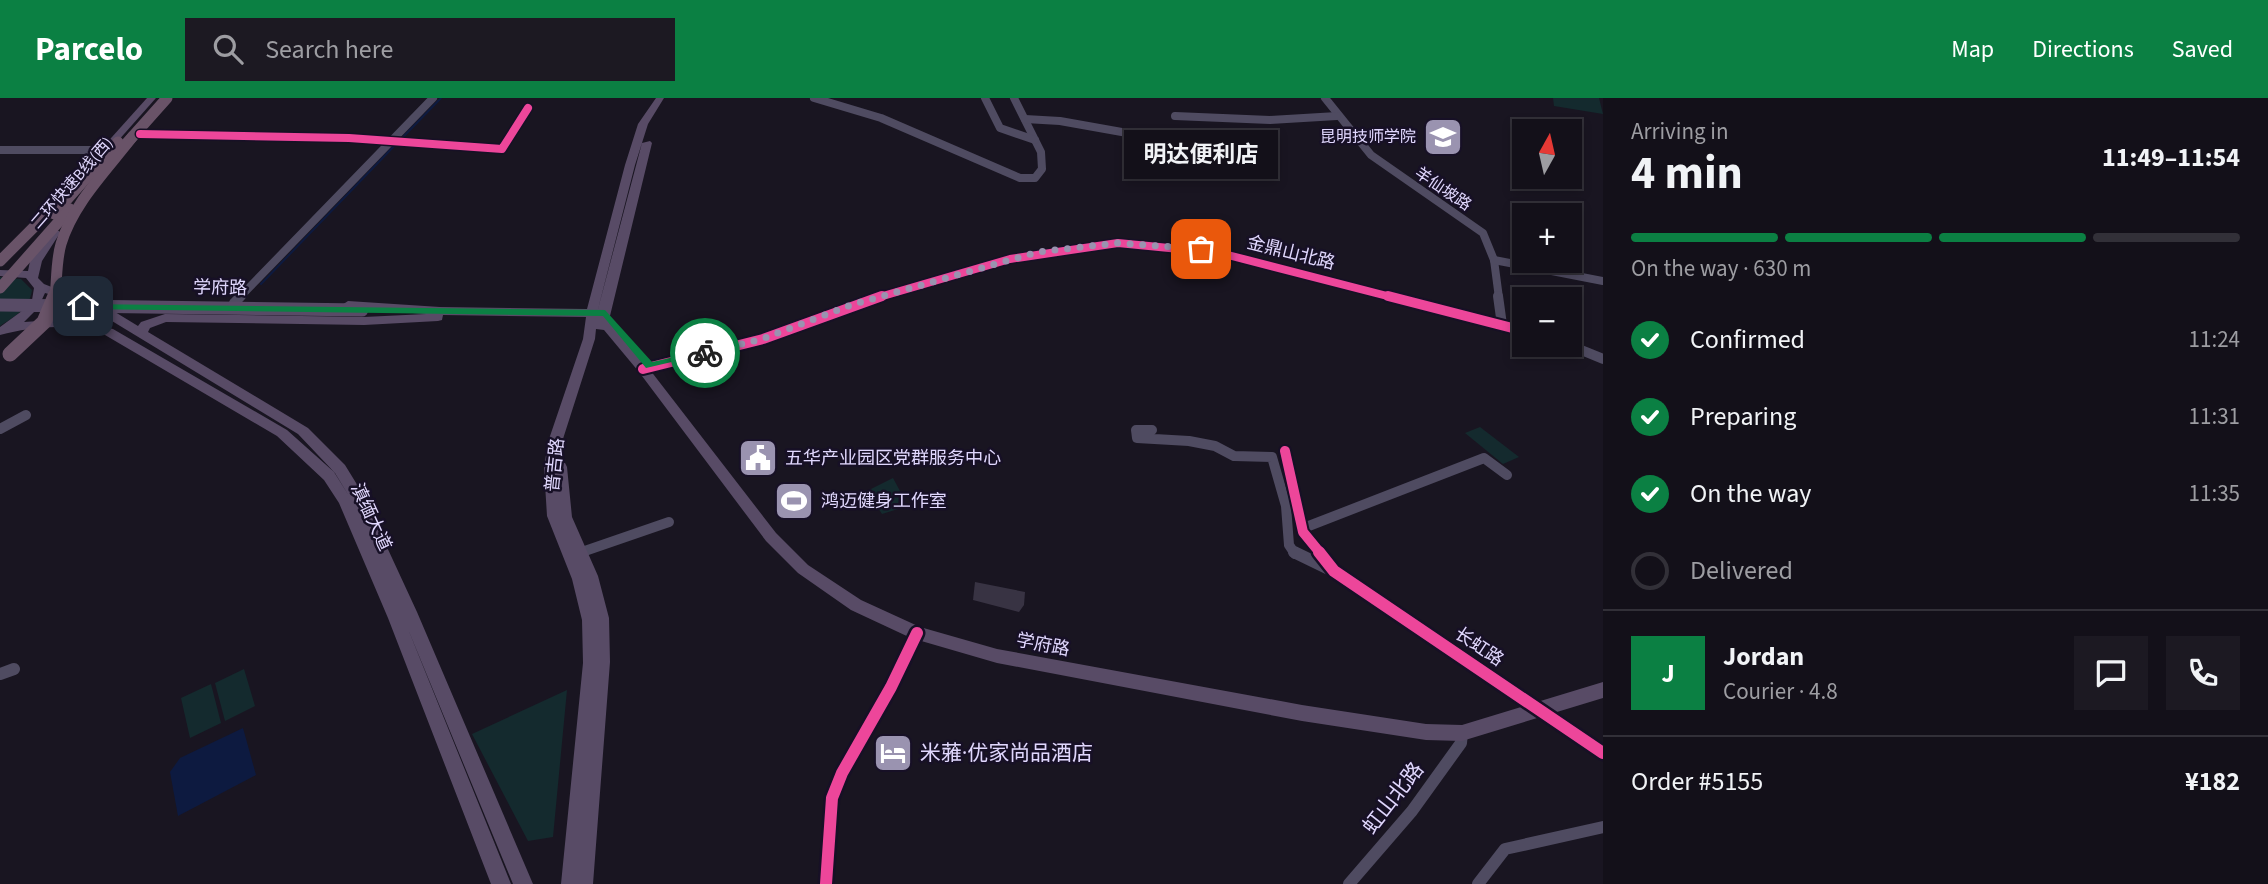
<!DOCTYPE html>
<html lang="en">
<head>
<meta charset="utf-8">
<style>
	:root { --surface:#131019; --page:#1c1922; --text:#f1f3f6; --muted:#9d9da2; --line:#323038; --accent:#0b8043 }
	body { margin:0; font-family:"Source Sans 3","Noto Sans SC",sans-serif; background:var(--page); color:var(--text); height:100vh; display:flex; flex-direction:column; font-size:26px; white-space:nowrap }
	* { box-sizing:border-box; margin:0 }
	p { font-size:23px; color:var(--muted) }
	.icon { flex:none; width:38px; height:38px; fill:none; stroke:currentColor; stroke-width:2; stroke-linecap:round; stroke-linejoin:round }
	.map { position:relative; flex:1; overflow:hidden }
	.drawer { display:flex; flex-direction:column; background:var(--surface); width:665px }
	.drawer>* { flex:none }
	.needle { width:46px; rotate:8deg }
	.controls { position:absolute; left:1512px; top:21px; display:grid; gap:14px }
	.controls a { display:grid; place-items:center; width:70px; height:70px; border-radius:0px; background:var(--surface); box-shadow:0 4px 10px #0003,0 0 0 2px var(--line); font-size:35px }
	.pin { position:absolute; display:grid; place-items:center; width:60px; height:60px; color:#fff; margin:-30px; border-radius:14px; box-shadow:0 4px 10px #0006 }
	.courier { position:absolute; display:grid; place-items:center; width:70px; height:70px; margin:-35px; border:5px solid #0b8043; border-radius:50%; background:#fff; color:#222; box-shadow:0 2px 9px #0007 }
	.bubble { position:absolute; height:49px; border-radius:0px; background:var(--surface); box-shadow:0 4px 10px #0003,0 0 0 2px var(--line); font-size:23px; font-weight:700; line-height:49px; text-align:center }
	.headline em { font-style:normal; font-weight:700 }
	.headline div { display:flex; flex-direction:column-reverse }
	.headline { display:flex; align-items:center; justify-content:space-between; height:119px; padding:0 28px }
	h1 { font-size:46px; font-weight:700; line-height:52px }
	.bar { display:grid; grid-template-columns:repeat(4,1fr); gap:10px 7px; align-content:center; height:84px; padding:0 28px }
	.bar i { height:9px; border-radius:5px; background:var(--line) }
	.bar .active { background:var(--accent) }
	.bar p { grid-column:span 4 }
	.line { display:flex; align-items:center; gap:18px; padding:0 28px; border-top:2px solid var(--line) }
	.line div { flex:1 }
	.round { display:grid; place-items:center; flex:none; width:74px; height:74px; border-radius:0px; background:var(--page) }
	ol { padding:0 28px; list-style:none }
	li { display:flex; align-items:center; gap:21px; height:77px }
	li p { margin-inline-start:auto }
	li .icon { padding:7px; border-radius:50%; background:var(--accent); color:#fff; stroke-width:4 }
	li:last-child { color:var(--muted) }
	li i { width:38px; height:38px; border:4px solid var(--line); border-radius:50% }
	header { display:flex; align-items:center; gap:42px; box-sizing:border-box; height:98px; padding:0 35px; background:var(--accent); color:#fff }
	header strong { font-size:33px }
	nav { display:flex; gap:38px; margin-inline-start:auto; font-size:24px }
	.search { width:490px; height:63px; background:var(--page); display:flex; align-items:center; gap:18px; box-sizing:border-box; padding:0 24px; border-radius:0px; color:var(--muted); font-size:26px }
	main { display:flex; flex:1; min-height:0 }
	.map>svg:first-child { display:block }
	.green { fill:#142a2e }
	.water { fill:#0d1a40 }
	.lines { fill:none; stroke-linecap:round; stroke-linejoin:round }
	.stream { stroke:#0d1a40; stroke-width:2 }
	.building { fill:#383343 }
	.minor-far2 { stroke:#4f4b61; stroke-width:8 }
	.minor-far1 { stroke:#4f4b61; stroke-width:10 }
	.minor { stroke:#4f4b61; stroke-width:12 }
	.major { fill:#584b66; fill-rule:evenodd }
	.major-bridge { stroke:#584b66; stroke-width:13 }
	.highway-bridge-far1 { stroke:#695368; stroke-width:11 }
	.highway-bridge { stroke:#695368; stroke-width:15 }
	.cycleway-far2-casing { stroke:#171026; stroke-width:11 }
	.cycleway-far1-casing { stroke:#171026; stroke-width:14 }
	.cycleway-casing { stroke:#171026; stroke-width:17 }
	.cycleway-far2 { stroke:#ed469a; stroke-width:8 }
	.cycleway-far1 { stroke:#ed469a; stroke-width:10 }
	.cycleway { stroke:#ed469a; stroke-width:12 }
	.route { fill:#0b8043 }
	.done { stroke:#9a93b0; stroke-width:7; stroke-dasharray:0 12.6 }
	.labels { text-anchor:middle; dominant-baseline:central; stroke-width:5; stroke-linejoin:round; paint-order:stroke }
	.far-poi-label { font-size:16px; fill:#e0d7fd; stroke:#171026; text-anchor:end }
	.far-street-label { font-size:16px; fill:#e0d7fd; stroke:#171026 }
	.street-label { font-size:18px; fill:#e0d7fd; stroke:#171026 }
	.poi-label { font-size:18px; fill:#e0d7fd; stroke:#171026; text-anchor:start }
	.near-poi-label { font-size:21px; fill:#e0d7fd; stroke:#171026; text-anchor:start }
	.near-street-label { font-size:21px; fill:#e0d7fd; stroke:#171026 }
</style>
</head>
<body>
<header>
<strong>Parcelo</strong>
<div class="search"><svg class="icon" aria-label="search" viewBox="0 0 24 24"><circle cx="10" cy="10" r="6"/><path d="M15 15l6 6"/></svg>Search here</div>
<nav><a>Map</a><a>Directions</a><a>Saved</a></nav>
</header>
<main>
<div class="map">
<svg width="1603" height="786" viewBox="0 0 1603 786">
	<rect width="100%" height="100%" fill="#191521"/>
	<g class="green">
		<polygon points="1553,0 1599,0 1603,16 1554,8"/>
		<path d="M0,179L21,181L32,192C30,210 14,219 0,228Z"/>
		<polygon points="1480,329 1519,359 1503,366 1465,335"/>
		<polygon points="893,380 900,393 898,411 882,416 870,398 869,392"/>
		<polygon points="244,571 255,608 225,623 215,585"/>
		<polygon points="211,586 221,625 190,640 181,600"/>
		<polygon points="567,592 553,739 528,743 472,636"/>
	</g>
	<polygon class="water" points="243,630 256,677 178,718 170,674 180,660"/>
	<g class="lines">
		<g class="stream">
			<polyline points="402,40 441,0"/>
			<polyline points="261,186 397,45"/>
		</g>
	</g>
	<polygon class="building" points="975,484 1025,494 1024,507 1019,514 973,502"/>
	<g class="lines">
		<g class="minor-far2">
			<polyline points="814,0 881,20 1020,80 1035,80 1042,71 1041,54 1014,0"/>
			<polyline points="985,0 1000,30 1035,42"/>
			<polyline points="1325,0 1371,57 1483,135 1494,162 1499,200"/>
			<polyline points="1175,18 1270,22 1337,18"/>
			<polyline points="1025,21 1060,23 1161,41"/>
			<polyline points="140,36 349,40 502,51 528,10"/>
			<polyline points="0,52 105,52"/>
			<polyline points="1494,162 1603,183"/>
			<polyline points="239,200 433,0"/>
			<polyline points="876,200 1010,161 1118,145 1220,155 1395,200"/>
		</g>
		<g class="minor-far1">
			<polyline points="1388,198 1524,233"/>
			<polyline points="1498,198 1502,227"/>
			<polyline points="234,205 241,198"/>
			<polyline points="1569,247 1603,261"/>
			<polyline points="643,271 763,241 882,198"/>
			<polyline points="0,331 26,317"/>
			<polyline points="1152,332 1136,332 1137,340 1189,343 1215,348 1234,358 1272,359 1286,408 1289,447 1295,456"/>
			<polyline points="1285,353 1303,434 1321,456"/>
			<polyline points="1301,431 1484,360 1507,377"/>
			<polyline points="579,455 669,424"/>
		</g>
		<g class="minor">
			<polyline points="1294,454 1329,471"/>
			<polyline points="1319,454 1334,473 1603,655"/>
			<polyline points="0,576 14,571"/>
			<polyline points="826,786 832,700 842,675 891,589 917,535"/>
			<polyline points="1349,786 1412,713 1461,645 1462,635"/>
			<polyline points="1478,786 1505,751 1603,729"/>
		</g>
		<g class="major">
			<polygon points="147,0 156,0 109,53 103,53 103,49"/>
			<path d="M656,0H664L648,26L635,67L598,211L642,45L650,43L652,45L609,222L647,268L776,435L808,467L861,502L920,529L997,551L1302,607L1426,626L1462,627L1603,584V600L1462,643L1426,642L1302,623L997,565L911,540L851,512L798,475L766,443L639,274L604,232L596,231L595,241L562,344L559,364L565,365L567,369L572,419L598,478L609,520L610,564L593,786H561L583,565L582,522L572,481L547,418L544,370L548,344L583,241L586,219L443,217L442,222L438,223L364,227L166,224L150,230L148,234L308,330L345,367L361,393L417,514L533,786H513L408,531L511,786H491L388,520L339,405L324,382L277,338L105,237C70,225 35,228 0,237V229L26,210L32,202L34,190L26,180L0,178V172L28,173L30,163L51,133H59L60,135L42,163L38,180L44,186L115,214L138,228L141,224L165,216L364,219L426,216L344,210L342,207L348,203L440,209L587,211L625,67L638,26ZM45,195L66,201L107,220L298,336L335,375L349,398L334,374L287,332L113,231L69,221L24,224L38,210Z"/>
		</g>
		<polyline class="major-bridge" points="0,207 362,212"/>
		<g class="highway-bridge-far1">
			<polyline points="126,46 167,0"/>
			<polyline points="54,116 118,44"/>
			<polyline points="0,163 59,104"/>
			<polyline points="0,190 70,111"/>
			<path d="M55,200C57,182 56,163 61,146C73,105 108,71 133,38"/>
		</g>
		<polyline class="highway-bridge" points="10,256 44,224 55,198"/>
		<g class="cycleway-far2-casing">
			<g id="cycleway-far2">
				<polyline points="140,36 349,40 502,51 528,10"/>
				<polyline points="876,200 1010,161 1118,145 1220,155 1395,200"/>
			</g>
		</g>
		<g class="cycleway-far1-casing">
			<g id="cycleway-far1">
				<polyline points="1388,198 1524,233"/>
				<polyline points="643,271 763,241 882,198"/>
				<polyline points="1285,353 1303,434 1321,456"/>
			</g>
		</g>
		<g class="cycleway-casing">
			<g id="cycleway">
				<polyline points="1319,454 1334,473 1603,655"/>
				<polyline points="826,786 832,700 842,675 891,589 917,535"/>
			</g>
		</g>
		<use href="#cycleway-far2" class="cycleway-far2"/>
		<use href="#cycleway-far1" class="cycleway-far1"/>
		<use href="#cycleway" class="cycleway"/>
	</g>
	<polygon class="route" points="80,206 605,212 652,264 705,252 710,255 646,270 603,218 83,211"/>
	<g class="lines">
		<polyline class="done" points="705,255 762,241 851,207 1038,154 1118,145 1201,151"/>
	</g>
	<defs>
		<g id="university-square" transform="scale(2.0125)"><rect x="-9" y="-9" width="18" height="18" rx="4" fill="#9a93b0" stroke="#171026"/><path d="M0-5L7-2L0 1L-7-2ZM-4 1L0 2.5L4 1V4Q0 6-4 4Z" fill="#fff"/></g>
		<g id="civic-square" transform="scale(2.0125)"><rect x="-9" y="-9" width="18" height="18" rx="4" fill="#9a93b0" stroke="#171026"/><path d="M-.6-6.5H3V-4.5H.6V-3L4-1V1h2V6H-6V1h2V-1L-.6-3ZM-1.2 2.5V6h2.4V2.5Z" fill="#fff"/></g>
		<g id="stadium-square" transform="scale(2.0125)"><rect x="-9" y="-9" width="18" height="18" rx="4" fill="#9a93b0" stroke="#171026"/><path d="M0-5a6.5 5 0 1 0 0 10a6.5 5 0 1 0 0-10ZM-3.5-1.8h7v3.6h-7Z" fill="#fff"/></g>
		<g id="hotel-square" transform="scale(2.0125)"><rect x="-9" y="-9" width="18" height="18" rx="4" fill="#9a93b0" stroke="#171026"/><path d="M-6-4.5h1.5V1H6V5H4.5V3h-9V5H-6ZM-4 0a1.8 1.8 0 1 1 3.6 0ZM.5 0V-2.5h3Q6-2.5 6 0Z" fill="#fff"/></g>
	</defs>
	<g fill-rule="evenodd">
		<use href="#university-square" x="1443" y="39"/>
		<use href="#civic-square" x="758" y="360"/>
		<use href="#stadium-square" x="794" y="403"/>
		<use href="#hotel-square" x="893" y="655"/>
	</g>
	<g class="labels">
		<g class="far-poi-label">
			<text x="1416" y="39">昆明技师学院</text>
		</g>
		<g class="far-street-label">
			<text transform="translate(72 85) rotate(-49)">二环快速B线(西)</text>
			<text transform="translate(1443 91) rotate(34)">羊仙坡路</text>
		</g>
		<g class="street-label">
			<text transform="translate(1291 155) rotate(14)">金鼎山北路</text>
			<text transform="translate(220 190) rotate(1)">学府路</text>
			<text transform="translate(555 367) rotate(-84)">普吉路</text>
			<text transform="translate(371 419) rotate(65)">滇缅大道</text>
			<text transform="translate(1043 547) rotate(11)">学府路</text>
			<text transform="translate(1479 549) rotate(34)">长虹路</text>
		</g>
		<g class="poi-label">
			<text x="785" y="360">五华产业园区党群服务中心</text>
			<text x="821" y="403">鸿迈健身工作室</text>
		</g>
		<g class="near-poi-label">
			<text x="920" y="655">米蕥·优家尚品酒店</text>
		</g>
		<g class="near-street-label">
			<text transform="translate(1393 700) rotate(-52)">虹山北路</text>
		</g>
	</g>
</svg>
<div class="controls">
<a><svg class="needle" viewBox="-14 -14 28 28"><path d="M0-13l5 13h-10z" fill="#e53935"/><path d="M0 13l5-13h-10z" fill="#9d9da2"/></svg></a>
<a>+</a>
<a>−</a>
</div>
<div class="pin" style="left:1201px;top:151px;background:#ea580c"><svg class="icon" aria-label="bag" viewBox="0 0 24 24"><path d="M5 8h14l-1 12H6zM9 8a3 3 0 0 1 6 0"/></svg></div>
<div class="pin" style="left:83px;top:208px;background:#1f2937"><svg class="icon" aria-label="home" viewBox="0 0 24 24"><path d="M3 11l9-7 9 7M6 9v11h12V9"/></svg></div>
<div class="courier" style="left:705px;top:255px"><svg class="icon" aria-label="bike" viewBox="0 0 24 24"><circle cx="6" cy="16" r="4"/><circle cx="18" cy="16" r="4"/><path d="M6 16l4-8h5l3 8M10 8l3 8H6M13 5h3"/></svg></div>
<div class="bubble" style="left:1124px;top:32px;width:154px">明达便利店</div>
</div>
<section class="drawer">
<div class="headline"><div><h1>4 min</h1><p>Arriving in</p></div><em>11:49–11:54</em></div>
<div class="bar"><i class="active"></i><i class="active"></i><i class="active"></i><i></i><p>On the way · 630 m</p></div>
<ol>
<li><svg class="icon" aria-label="check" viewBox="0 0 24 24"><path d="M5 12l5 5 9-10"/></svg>Confirmed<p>11:24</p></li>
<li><svg class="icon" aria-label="check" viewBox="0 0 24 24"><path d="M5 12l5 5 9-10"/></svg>Preparing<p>11:31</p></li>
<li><svg class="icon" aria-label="check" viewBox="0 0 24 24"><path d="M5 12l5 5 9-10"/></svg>On the way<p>11:35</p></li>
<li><i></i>Delivered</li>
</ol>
<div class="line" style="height:126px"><b class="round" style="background:var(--accent);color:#fff">J</b><div><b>Jordan</b><p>Courier · 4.8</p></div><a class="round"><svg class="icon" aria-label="chat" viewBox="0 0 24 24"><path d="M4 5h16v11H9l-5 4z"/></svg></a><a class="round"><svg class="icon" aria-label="phone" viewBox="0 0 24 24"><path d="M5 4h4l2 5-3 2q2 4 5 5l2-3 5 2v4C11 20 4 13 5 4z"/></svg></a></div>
<div class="line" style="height:91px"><div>Order #5155</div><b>¥182</b></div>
</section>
</main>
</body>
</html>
